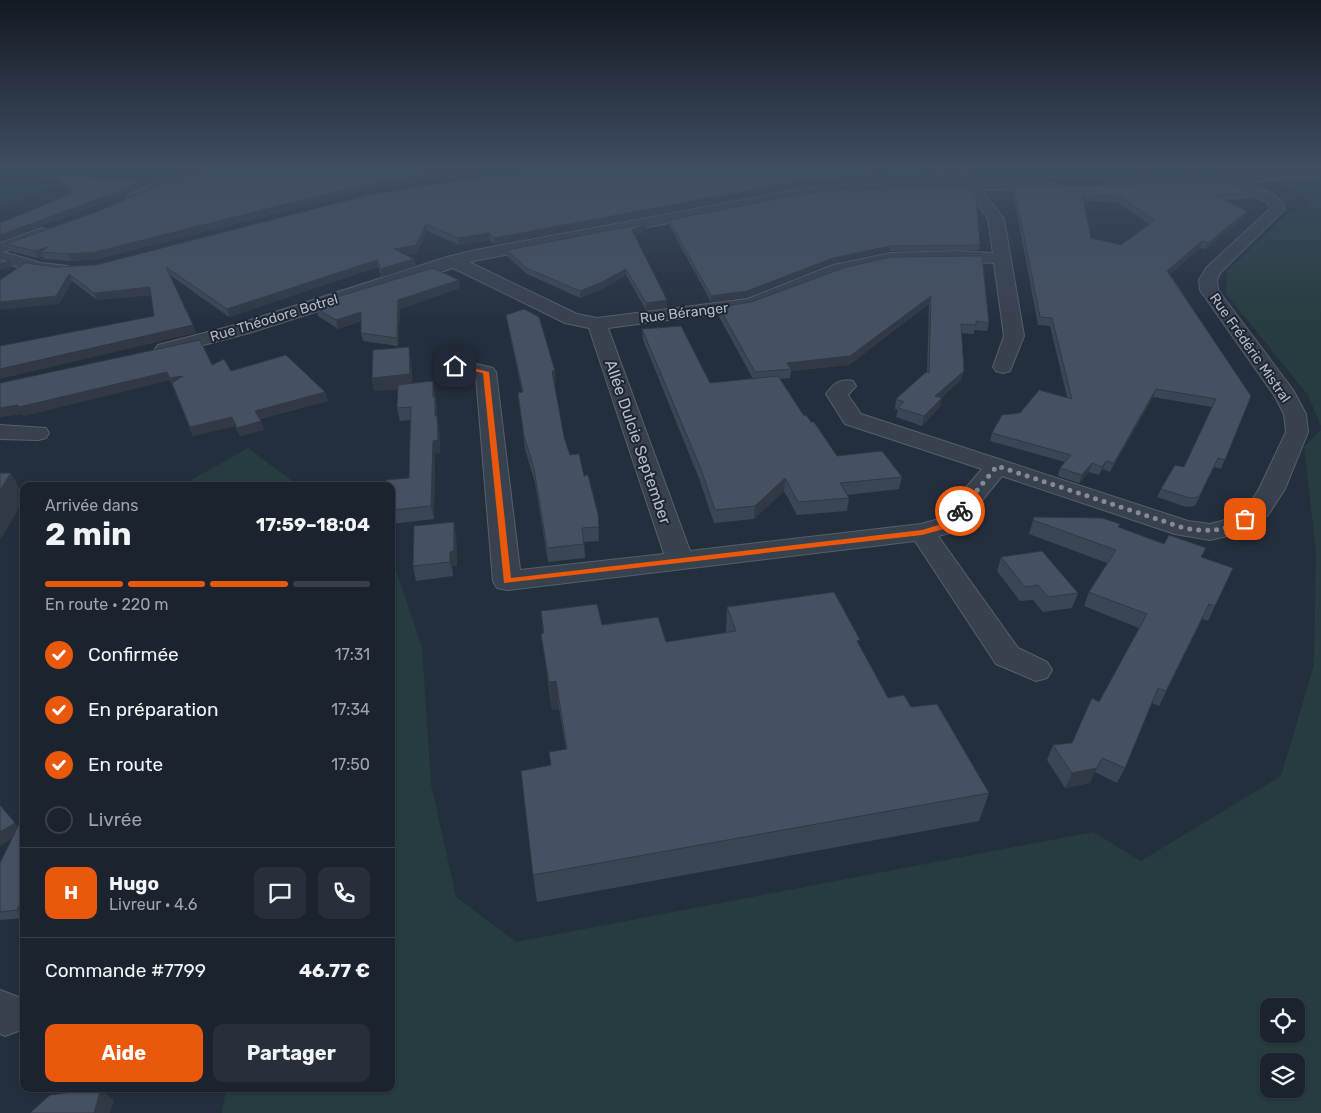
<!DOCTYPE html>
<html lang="fr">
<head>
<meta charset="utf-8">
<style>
	:root { --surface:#1b232e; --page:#282f3a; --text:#f1f3f6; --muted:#a0a4aa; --line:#39404a; --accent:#ea580c }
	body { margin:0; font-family:Rubik,sans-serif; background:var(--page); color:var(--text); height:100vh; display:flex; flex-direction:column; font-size:19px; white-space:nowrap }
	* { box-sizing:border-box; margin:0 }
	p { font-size:16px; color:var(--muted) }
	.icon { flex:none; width:28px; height:28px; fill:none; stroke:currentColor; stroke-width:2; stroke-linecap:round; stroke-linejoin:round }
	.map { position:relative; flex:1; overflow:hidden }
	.sheet { position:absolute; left:20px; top:482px; width:375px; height:610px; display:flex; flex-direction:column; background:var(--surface); border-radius:10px; box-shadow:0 1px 4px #0004,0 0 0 1px var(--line) }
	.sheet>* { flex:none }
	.buttons { position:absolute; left:1260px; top:998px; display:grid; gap:10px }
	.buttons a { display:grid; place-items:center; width:45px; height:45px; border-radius:10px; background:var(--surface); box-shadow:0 1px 4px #0004,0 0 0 1px var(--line); font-size:25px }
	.pin { position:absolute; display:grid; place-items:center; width:42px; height:42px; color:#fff; margin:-21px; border-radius:10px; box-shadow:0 2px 8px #0006 }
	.courier { position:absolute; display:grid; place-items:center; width:50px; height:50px; margin:-25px; border:4px solid #ea580c; border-radius:50%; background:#fff; color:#222; box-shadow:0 1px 6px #0007 }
	.head em { font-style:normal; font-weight:700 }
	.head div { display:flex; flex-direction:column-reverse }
	.head { display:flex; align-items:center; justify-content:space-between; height:85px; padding:0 25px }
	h1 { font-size:32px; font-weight:700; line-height:38px }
	.bar { display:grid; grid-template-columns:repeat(4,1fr); gap:8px 5px; align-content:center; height:60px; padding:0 25px }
	.bar i { height:6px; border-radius:4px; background:var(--line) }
	.bar .on { background:var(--accent) }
	.bar p { grid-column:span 4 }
	.line { display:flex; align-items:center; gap:12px; padding:0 25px; border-top:1px solid var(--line) }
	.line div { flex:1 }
	.round { display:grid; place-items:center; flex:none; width:52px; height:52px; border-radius:10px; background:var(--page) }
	ol { padding:0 25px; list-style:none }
	li { display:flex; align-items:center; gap:15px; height:55px }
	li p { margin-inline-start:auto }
	li .icon { padding:5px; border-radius:50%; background:var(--accent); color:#fff; stroke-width:4 }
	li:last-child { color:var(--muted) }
	li i { width:28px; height:28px; border:2px solid var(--line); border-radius:50% }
	.button { display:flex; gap:10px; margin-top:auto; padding:10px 25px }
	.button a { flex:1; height:58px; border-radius:10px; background:var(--accent); color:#fff; font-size:20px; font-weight:700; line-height:58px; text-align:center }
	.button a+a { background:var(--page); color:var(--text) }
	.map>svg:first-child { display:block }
	.green { fill:#263c3f; fill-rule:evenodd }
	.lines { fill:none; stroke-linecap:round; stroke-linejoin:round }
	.minor-casing { stroke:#565f6c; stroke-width:2 }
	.tertiary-casing { stroke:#565f6c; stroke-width:2 }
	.minor { fill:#38414e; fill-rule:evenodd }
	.tertiary { fill:#38414e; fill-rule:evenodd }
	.wall { fill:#3b4654; fill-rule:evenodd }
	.shaded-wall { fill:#303945 }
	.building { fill:#455162; stroke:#303945; fill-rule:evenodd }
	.route { fill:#ea580c }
	.done { stroke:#828b98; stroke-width:5; stroke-dasharray:0 9 }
	.labels { text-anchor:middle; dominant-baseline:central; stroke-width:4; stroke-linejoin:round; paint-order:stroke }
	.far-street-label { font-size:14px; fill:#b4bcc9; stroke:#1d2633 }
	.street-label { font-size:16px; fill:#b4bcc9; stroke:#1d2633 }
</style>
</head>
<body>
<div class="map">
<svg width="1321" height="1113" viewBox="0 0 1321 1113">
	<rect width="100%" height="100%" fill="#242f3e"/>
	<g class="green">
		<path d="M34,169H44L50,174L63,169H80C66,176 52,182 36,177Z"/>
		<polygon points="1321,178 1321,426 1308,395 1226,294 1227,271 1291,211 1312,204 1279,182"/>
		<polygon points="0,184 61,184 0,208"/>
		<path d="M1321,430V1113H222L226,1089H391V555L422,648L431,784L456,897L516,942L1093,832L1141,861L1281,776L1314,665L1316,551L1304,447ZM1269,1006H1296V1034H1269ZM1269,1061H1296V1089H1269Z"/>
		<polygon points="248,448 299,486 189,486 193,479"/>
	</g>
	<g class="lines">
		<g class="minor-casing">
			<g id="minor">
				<path d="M1321,169V177L1246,182L1276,196L1284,205V210L1220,273L1217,280L1218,290L1293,390L1306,414L1308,432L1285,489L1268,515L1240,533L1210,540L1175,534L1002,476L957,531L938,536L1018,648L1047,662L1052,670L1047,678L1036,681L996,664L915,541L507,590L497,588L493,581L476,376L448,369L445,365L448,361L455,359L493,368L496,372L520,570L664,554L589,328L565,323L453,268L249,333L165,355L158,353L155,349L158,345L235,325L447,257L476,250L801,189L863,183L958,181L955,177L962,173L967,174L974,181L1052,182L1059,186L1057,189L982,190L1004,219L1024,336L1010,371L1003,373L996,371L993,367L1004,336L994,263L958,261L890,263L844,273L750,309L608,328L690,551L921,524L939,519L982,469L845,424L826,394C833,384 840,378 853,381L856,386L848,395L861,414L1188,521L1210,524L1222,521L1249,505L1259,489L1286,432L1284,414L1274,395L1200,290L1199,280L1207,267L1270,209V206L1266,202L1227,183L1110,190L1103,186L1110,182ZM967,190L988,219L993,253L958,251L890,253L833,265L747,299L597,318L577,314L469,262L801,197L863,191Z"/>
				<path d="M0,251L41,263L68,266L70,270L68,274C46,279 21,268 0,261Z"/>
				<polygon points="0,425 46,428 49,433 46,438 38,440 0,439"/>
				<path d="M0,990L21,998C25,1009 25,1019 21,1030L5,1036L0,1034Z"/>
			</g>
		</g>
		<g class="tertiary-casing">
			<g id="tertiary">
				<polygon points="189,169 208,169 206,172 138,201 128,201 126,198 128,195"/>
				<polygon points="42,228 48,230 50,233 48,236 0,253 0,243"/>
			</g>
		</g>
		<use href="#minor" class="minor"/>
		<use href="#tertiary" class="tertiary"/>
	</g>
	<g class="wall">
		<polygon points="535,169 974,169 974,171 973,177 968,173 962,171 955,175 955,179 877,181 801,187 495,245 489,240 459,245 427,231 417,253 405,255 414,259 416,266 382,277 378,267 229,317 170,275 193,325 196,333 154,316 151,295 97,300 72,281 59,304 57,267 96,265"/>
		<polygon points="1008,169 1252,169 1245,170 1201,173 1200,175 1135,179 1010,179"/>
		<polygon points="53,174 140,182 141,187 90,208 0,241 0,223 72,193 55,179"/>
		<path d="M1014,186L1251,193L1248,199L1226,200L1247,211L1244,217L1206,249L1200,248L1170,274L1251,396L1221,469L1214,467L1195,506L1186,507L1157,497L1161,489L1184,467L1212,407L1153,397L1110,472L1103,469L1099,475L1089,472L1079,483L1058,476L1060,468L1065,462L990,441L992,433L1020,413L1067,397L1050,326L1038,325L1013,192ZM1083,201L1117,202L1149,224L1121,245L1091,238Z"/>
		<polygon points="368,190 98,259 71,261 44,259 43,257 38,258 10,251 6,244"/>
		<polygon points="669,220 980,245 979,250 890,251 833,263 747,297 711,302 669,225"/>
		<polygon points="647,223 647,229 635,236 667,307 646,310 626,275 602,289 580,298 527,274 507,256 507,250"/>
		<polygon points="891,257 989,323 987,331 974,330 974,334 961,333 961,380 941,398 940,407 922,426 896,417 898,410 895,409 896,399 927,372 929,304 849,365 791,371 790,378 780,379 804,416 837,456 902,477 899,489 847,495 849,498 847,511 797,515 784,491 754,519 714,523 700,481 643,340 642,329 710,383 753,379 718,315 719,307 751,302"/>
		<polygon points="460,288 400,309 398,346 363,341 361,333 361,321 338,329 318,316 316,308"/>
		<polygon points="506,315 556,383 554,383 564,437 570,455 584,476 598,514 599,541 584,542 585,558 548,562 535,483 525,449 518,393 522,392 508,327"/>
		<polygon points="411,359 412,383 433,381 437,409 437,417 439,429 440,453 435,454 434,519 391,524 391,486 409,478 410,420 400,421 397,408 398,389 374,391 372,378"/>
		<polygon points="212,365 231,371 325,392 328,401 260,419 264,430 240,436 235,426 193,436 170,380 23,416 22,414 0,417 0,383"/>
		<polygon points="1034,517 1119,527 1201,557 1215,606 1208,621 1202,619 1159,706 1152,703 1125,768 1117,783 1095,772 1090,783 1065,788 1047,760 1053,745 1072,743 1099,702 1139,628 1084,606 1089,592 1107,563 1029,534"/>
		<polygon points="454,522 456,536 457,566 453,566 453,576 416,581 413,566"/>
		<polygon points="1001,557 1078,593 1072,608 1043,612 1033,600 1020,601 997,571"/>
		<polygon points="727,607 859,645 888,698 911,707 989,793 979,821 537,902 533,875 551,766 549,752 566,749 559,709 552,710 541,634 543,633 541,611 602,625 666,642 726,633"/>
		<polygon points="0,805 17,827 24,814 24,916 23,918 0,920 0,863 12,838 0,846"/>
	</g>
	<g class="shaded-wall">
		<polygon points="54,169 63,169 55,172"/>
		<polygon points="459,169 499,169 368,190 98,259 71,261 68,254 366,184"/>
		<polygon points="955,169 963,169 962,171 955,175"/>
		<polygon points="878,175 877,181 801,187 495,245 494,238 801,181"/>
		<polygon points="140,182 141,187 90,208 0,241 0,235"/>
		<polygon points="1247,211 1244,217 1206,249 1208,243"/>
		<polygon points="647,223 647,229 632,237 632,230"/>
		<polygon points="426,224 427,231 417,253 395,256 394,249"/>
		<polygon points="489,233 489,240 459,245 458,238"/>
		<polygon points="1202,241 1200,248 1165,278 1167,271"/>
		<polygon points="890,246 890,251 833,263 747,297 711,302 711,296 833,258"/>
		<polygon points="48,247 41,252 43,257 38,258 35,251"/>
		<polygon points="414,259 416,266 382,277 381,269"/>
		<polygon points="377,260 378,267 229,317 227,309"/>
		<polygon points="10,261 12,267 0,270 0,264"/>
		<polygon points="626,269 626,275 602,289 580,298 580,291"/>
		<polygon points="69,274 72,281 59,304 0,310 0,302"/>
		<polygon points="459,280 460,288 400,309 398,346 397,338 398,300"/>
		<polygon points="150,287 153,295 97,300 94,293"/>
		<polygon points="931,296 929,304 849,365 791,371 791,369 787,363"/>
		<polygon points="667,300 667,307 646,310 646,303"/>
		<polygon points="361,312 363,321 338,329 336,320"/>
		<polygon points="193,325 196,333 0,379 0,369"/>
		<polygon points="409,347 411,359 412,387 374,391 372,378"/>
		<polygon points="552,371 555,371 556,383 553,384"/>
		<polygon points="964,371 961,380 933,405 935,396"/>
		<polygon points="167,372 170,380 23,416 22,414 0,417 0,408"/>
		<polygon points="183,376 173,387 170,378"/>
		<polygon points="433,381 435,394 435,409 433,397"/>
		<polygon points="1156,389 1153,397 1110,472 1114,463"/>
		<polygon points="325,392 328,401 258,419 255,411"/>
		<polygon points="435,397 439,429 440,453 435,454 434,519 431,506 433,441 435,416"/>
		<polygon points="942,398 940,407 922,426 924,416"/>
		<polygon points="232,417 235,426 193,436 190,427"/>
		<polygon points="261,421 264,430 240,436 237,428"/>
		<polygon points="1106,461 1103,469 1099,475 1102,467"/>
		<polygon points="1092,463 1089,472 1079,483 1082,475"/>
		<polygon points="11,473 24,497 24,500 0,540 0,479"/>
		<polygon points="785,478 784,491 754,519 755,506"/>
		<polygon points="454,522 456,536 457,566 453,566 453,576 450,562 450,552"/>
		<polygon points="556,681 559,709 552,710 549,682"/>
		<polygon points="1097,768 1090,783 1065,788 1072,773"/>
		<polygon points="15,823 21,832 0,846 0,832"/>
		<polygon points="24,896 24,916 23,918 17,910"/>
		<polygon points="101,1089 114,1101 110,1113 94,1113"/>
	</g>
	<g class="building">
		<polygon points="207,169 459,169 366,184 95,252 68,254 41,252 48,247 35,251 6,244 99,211 167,183 172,184"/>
		<polygon points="535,169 955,169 956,173 878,175 801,181 494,238 489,233 458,238 426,224 416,245 394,249 414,259 381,269 377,260 227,309 166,267 193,325 0,369 0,346 154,316 150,287 94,293 69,274 56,296 0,302 0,280 25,263 57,267 96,265 368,195"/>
		<polygon points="1011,169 1202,169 1137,173 1012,173"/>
		<polygon points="53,174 140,182 88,203 0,235 0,223 75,192"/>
		<path d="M1225,180L1251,193L1215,195L1247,211L1208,243L1202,241L1167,271L1251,396L1225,460L1218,458L1199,497L1190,498L1161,489L1175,465L1184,467L1216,399L1156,389L1114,463L1106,461L1102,467L1092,463L1082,475L1060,468L1071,455L992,433L1002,415L1020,413L1039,390L1072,399L1052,318L1040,317L1014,186H1111ZM1082,195L1119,196L1155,220L1121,245L1091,238Z"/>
		<polygon points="967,187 976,199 980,245 890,246 833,258 747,291 711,296 669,220 802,194 840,190"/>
		<polygon points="647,223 632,230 667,300 646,303 626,269 602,282 580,291 526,268 507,250"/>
		<polygon points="982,256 989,323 976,321 976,325 961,324 964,371 935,396 942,398 924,416 898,408 904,402 896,399 926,372 929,373 931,296 850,356 787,363 791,369 755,372 719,307 751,302 846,267 891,257"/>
		<polygon points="0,258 10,261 0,264"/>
		<polygon points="433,268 459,280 398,300 397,338 361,333 361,312 336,320 316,308 330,299"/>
		<polygon points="524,309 539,317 555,371 552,371 564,437 570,455 579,454 584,476 588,475 598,514 599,527 582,528 584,544 547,548 534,469 524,436 518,393 523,392 506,315"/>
		<polygon points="681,326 710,383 778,376 804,416 806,415 811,422 814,422 837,456 882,451 902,477 840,483 849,498 798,502 785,478 755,506 715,510 701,469 642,329"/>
		<polygon points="200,340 212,365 224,359 231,371 286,355 325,392 255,411 261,421 237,428 232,417 190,427 172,383 183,376 170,378 167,372 19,407 18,405 0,408 0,383"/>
		<polygon points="409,347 410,374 372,378 373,350"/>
		<polygon points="433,381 433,397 435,397 435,416 437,416 438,440 433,441 431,506 391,510 391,486 385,486 386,480 409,478 411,407 397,408 398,385"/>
		<polygon points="0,473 11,473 0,490"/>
		<polygon points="1034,517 1102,518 1120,524 1118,527 1164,544 1169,535 1206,548 1201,557 1233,568 1215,606 1209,604 1166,691 1158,688 1125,768 1102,758 1097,768 1072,773 1053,745 1072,743 1092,698 1099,702 1147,614 1089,592 1116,550 1033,520"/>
		<polygon points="454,522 454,551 450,552 450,562 413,566 414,526"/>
		<polygon points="1042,551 1078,593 1048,597 1038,585 1025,587 1001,557"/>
		<polygon points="834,592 860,640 857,641 888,698 904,695 911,707 937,704 989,793 533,875 521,771 551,765 549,752 567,749 556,681 549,682 541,634 544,633 541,611 597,604 602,625 658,617 666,642 736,631 727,607"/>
		<polygon points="0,805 15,823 0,832"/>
		<polygon points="24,814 24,896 17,910 0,912 0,863"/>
		<polygon points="96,1089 101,1089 94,1113 30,1113 50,1095"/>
	</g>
	<linearGradient id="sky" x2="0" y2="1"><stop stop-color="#141a22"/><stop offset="0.52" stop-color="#3f4d63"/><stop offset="1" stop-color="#3f4d63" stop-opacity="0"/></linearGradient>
	<rect width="1321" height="325" fill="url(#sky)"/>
	<polygon class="route" points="455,364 489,372 511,578 922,530 945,523 957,509 964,511 951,527 922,535 504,583 483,373 453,367"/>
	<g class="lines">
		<path class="done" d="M960,511L997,466L1184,528C1209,532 1222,532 1245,519"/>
	</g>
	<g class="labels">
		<g class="far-street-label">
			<text transform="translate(684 313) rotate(-7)">Rue Béranger</text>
			<text transform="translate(274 318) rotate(-17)">Rue Théodore Botrel</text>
			<text transform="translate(1250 348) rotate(55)">Rue Frédéric Mistral</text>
		</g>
		<g class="street-label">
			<text transform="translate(638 442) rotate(71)">Allée Dulcie September</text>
		</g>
	</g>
</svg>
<div class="buttons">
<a><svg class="icon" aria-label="locate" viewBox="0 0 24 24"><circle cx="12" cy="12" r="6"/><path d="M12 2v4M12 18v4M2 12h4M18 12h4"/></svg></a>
<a><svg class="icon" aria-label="layers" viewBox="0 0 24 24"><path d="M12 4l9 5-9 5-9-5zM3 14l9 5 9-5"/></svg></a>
</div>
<div class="pin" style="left:1245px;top:519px;background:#ea580c"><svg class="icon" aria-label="bag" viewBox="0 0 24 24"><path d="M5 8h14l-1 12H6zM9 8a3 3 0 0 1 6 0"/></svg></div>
<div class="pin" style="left:455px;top:366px;background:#1f2937"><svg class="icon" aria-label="home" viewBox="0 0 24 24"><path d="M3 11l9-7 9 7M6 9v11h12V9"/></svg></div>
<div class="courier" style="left:960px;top:511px"><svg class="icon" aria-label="bike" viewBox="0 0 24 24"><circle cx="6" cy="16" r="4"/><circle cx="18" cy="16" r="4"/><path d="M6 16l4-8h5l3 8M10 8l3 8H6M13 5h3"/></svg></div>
<section class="sheet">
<div class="head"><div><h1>2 min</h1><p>Arrivée dans</p></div><em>17:59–18:04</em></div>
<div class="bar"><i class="on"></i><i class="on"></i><i class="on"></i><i></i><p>En route · 220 m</p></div>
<ol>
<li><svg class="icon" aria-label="check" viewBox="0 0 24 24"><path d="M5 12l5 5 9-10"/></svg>Confirmée<p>17:31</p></li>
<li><svg class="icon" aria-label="check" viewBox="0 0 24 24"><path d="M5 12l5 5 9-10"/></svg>En préparation<p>17:34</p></li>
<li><svg class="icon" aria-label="check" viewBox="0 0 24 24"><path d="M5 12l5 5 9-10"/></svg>En route<p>17:50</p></li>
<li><i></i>Livrée</li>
</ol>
<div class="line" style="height:90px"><b class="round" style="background:var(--accent);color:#fff">H</b><div><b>Hugo</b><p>Livreur · 4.6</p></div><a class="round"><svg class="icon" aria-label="chat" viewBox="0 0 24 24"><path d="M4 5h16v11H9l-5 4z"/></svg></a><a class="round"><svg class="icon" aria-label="phone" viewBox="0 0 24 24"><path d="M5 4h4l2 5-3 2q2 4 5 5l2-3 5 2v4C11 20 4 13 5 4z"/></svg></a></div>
<div class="line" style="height:65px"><div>Commande #7799</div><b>46.77 €</b></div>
<div class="button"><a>Aide</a><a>Partager</a></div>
</section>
</div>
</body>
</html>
